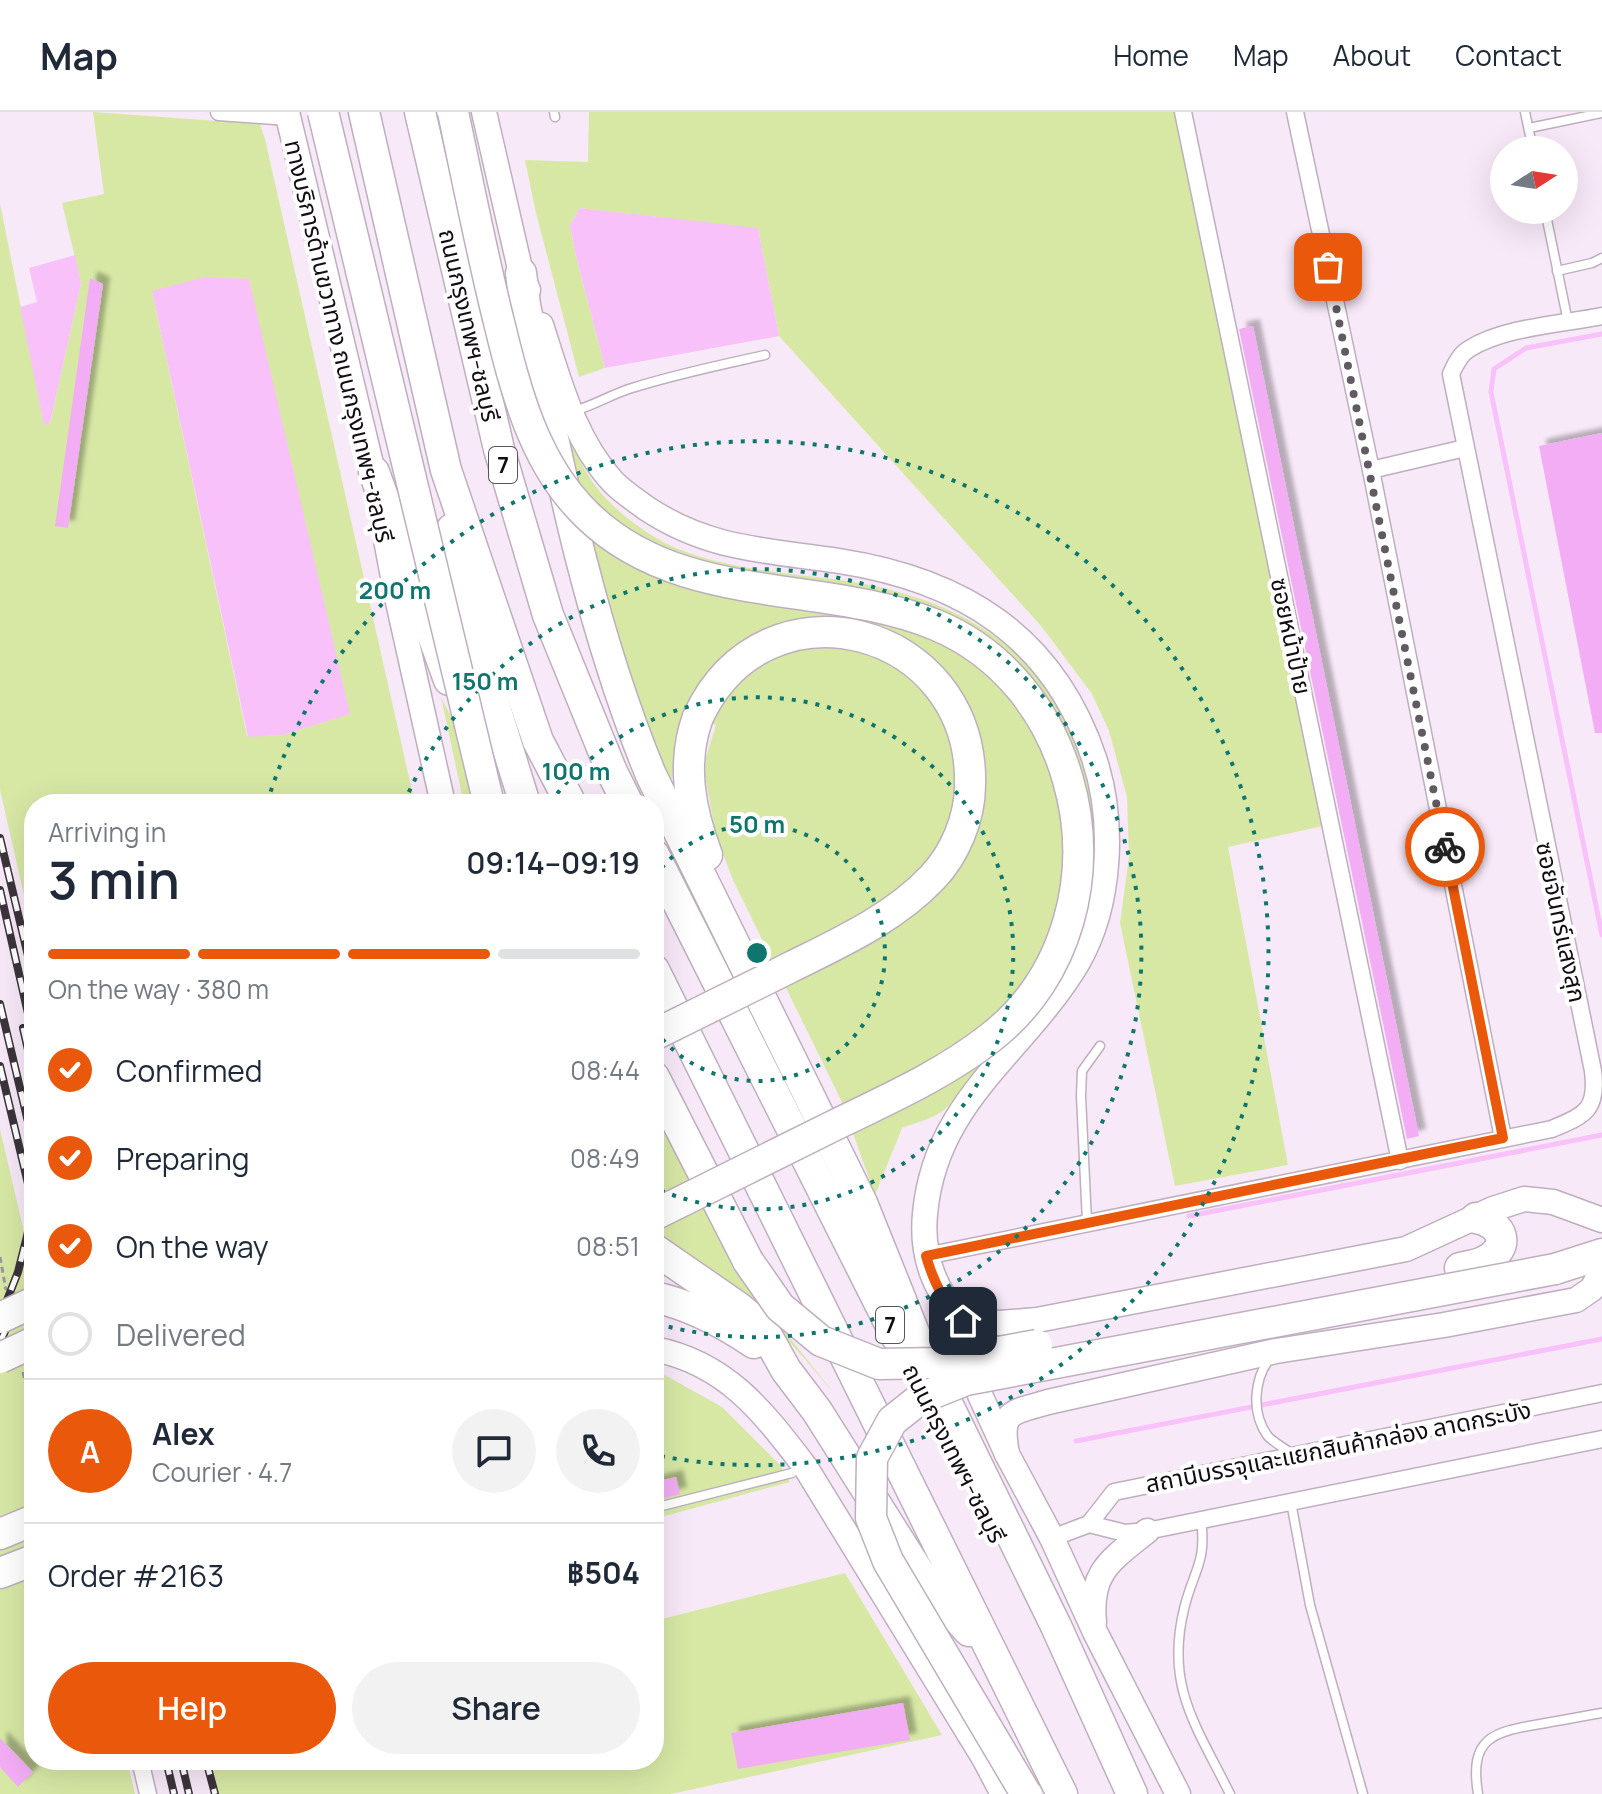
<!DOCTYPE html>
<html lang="en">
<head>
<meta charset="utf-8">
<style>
	:root { --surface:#fff; --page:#f2f2f3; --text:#1f2937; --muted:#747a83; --line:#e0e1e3; --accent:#ea580c }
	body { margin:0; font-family:Manrope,"Noto Sans Thai",sans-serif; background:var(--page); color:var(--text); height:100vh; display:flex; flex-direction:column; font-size:30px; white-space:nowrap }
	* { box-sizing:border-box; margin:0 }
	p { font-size:26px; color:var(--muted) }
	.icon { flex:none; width:44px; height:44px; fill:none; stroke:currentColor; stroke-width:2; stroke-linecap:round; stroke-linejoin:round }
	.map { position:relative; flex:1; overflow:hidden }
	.panel { position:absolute; left:24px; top:682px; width:640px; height:976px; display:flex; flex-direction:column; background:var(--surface); border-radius:32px; box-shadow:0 8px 32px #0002 }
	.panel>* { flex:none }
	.needle { width:52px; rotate:78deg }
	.tools { position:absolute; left:1490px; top:24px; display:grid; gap:16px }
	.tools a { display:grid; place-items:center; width:88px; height:88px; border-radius:50%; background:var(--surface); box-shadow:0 8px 32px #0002; font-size:40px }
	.pin { position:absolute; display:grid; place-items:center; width:68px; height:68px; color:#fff; margin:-34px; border-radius:16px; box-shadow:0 4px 12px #0006 }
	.courier { position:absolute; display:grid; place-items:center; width:80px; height:80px; margin:-40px; border:6px solid #ea580c; border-radius:50%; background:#fff; color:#222; box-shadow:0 2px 10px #0007 }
	.overview em { font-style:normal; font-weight:600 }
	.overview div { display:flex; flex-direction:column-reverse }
	.overview { display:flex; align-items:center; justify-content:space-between; height:136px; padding:0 24px }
	h1 { font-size:52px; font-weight:600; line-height:60px }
	.bar { display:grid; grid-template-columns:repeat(4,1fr); gap:12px 8px; align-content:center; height:96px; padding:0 24px }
	.bar i { height:10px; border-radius:6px; background:var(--line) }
	.bar .active { background:var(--accent) }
	.bar p { grid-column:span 4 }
	.line { display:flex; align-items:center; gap:20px; padding:0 24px; border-top:2px solid var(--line) }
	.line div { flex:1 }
	.round { display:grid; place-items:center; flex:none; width:84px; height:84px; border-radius:42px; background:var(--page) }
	ol { padding:0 24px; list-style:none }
	li { display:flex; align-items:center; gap:24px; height:88px }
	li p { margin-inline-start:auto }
	li .icon { padding:8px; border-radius:50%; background:var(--accent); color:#fff; stroke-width:4 }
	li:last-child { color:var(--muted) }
	li i { width:44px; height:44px; border:4px solid var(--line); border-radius:50% }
	.button { display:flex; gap:16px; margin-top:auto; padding:16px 24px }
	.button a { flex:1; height:92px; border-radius:48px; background:var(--accent); color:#fff; font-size:32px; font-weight:600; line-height:92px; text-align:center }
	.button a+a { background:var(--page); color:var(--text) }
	header { display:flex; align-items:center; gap:48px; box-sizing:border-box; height:112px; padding:0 40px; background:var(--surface); border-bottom:2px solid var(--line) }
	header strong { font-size:38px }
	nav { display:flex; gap:44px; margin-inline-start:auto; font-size:28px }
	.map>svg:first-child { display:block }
	.green { fill:#d7e8a5; fill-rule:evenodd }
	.water { fill:#f9c1fa }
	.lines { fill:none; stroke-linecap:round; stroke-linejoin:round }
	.stream { stroke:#f9c1fa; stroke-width:5 }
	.building { fill:#f2adf4; filter:url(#shadow) }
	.lane-casing { stroke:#beafbe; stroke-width:11 }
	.street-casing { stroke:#beafbe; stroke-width:19 }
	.secondary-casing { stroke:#beafbe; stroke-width:27 }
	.highway-casing { stroke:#beafbe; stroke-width:33 }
	.path { stroke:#a094a0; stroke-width:3; stroke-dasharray:6 4; stroke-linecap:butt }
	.lane { stroke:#fff; stroke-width:8 }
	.street { stroke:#fff; stroke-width:16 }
	.secondary { stroke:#fff; stroke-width:24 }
	.highway { stroke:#fff; stroke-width:30 }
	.rail-casing { stroke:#3b343b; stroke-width:8 }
	.rail { stroke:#fff; stroke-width:5; stroke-dasharray:15; stroke-linecap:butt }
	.highway-bridge-casing { stroke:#beafbe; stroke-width:33; stroke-linecap:butt }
	.highway-bridge { stroke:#fff; stroke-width:30 }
	.done { stroke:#625a62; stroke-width:8; stroke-dasharray:0 14.4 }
	.route { stroke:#ea580c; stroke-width:10 }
	.ring { fill:none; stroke:#0f766e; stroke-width:4; stroke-dasharray:4 8 }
	.labels { text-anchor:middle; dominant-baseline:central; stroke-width:8; stroke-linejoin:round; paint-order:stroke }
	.shield { fill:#fff; stroke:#595659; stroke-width:2 }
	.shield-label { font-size:22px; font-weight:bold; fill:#120d12 }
	.street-label { font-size:24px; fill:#120d12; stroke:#fff }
	.centre { fill:#0f766e; stroke:#fff; stroke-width:4 }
	.ring-label { font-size:24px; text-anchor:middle; font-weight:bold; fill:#0f766e; stroke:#fff; stroke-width:8; stroke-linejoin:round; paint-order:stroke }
</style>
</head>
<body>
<header>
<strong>Map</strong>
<nav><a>Home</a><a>Map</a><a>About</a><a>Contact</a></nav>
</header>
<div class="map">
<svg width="1602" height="1682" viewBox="0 0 1602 1682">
	<defs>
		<filter id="shadow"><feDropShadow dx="7" dy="-7" stdDeviation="2" flood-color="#0004"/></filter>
	</defs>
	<rect width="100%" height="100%" fill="#f8e9f8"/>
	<g class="green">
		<path d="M93,0L260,12L265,27L415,692H34V827L0,678V91L44,312L50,311L81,171L62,91L104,82ZM152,179L349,602L283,623L247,624Z"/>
		<polygon points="589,0 1181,0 1327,713 1228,735 1288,1053 1175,1074 1120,811 1129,745 1127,685 1109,619 1092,582 1042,515 779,224 758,117 580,96 570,113 576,144 605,256 579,265 536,101 525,48 588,50"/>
		<path d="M563,312C572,330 579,350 590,366C607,393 640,418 667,432C714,455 782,461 832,467C961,483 1060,541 1089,676C1097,714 1102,777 1082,812C1078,821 1071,829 1066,838C1046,867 1029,901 1006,928C995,940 982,950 972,963C963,973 956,987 946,996C936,1006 915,1011 902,1016L875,1083L841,988L733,768L716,724L705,664L706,645L716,613L686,599L675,627L671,683L601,482Z"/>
		<polygon points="441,585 496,692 464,692"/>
		<path d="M654,994L734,1156L833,1280C815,1260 798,1237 778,1219C744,1187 677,1152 654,1113Z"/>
		<polygon points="0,1017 34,1163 34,1648 127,1648 135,1682 0,1682"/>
		<polygon points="654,1261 663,1262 722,1295 780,1353 790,1370 654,1407"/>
		<polygon points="845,1461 942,1623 671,1682 219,1682 211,1648 654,1648 654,1509"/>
	</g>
	<g class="water">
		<polygon points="580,96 758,116 779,224 605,256 576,144 570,113"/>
		<polygon points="75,143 81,171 50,311 44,313 20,195 37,190 29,156"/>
		<polygon points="205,165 249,167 350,602 283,623 248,625 152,179"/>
	</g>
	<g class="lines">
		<g class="stream">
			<polyline points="1602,222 1526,236 1494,257 1491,280 1602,823"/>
			<polyline points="1189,1104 1602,1023"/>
			<polyline points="1076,1329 1602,1227"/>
		</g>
	</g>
	<g class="building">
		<polygon points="90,166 103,172 68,416 55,414"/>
		<polygon points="1253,214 1419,1024 1407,1027 1239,217"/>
		<polygon points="1602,321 1602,621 1595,621 1539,334"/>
		<polygon points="676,1365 680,1382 654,1389 654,1370"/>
		<polygon points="903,1591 910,1628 738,1657 731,1621"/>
		<polygon points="0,1626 33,1660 18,1675 0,1655"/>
	</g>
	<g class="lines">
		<g class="lane-casing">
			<g id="lane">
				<polyline points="554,0 555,5"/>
				<polyline points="1525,0 1533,38"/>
				<polyline points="1529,16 1602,1"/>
				<polyline points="1545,98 1568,210"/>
				<polyline points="1557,159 1592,151 1602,146"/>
				<path d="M574,299C595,293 612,282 632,276C676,262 720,253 765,243"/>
				<polyline points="1087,1110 1081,984 1082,959 1100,934"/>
				<path d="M1270,1246C1254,1267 1251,1300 1267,1323C1272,1330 1285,1336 1292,1342"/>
				<polyline points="1291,1390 1310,1493 1363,1682"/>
				<polyline points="654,1396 792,1361"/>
				<path d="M1201,1408C1207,1451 1193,1459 1184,1497C1165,1575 1197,1615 1230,1682"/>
				<path d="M1478,1682C1469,1626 1492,1620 1540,1612C1561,1608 1581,1605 1602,1601"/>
			</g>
		</g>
		<g class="street-casing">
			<g id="street">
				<polyline points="219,0 288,5"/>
				<polyline points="1183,0 1400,1049"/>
				<polyline points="1295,0 1371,358 1503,1026"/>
				<polyline points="1371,358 1465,336"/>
				<path d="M926,1144L1552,1017C1584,1003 1598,999 1593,959L1451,262C1455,253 1460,242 1469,237C1504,215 1562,212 1602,204"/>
				<polyline points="1089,1412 1114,1380 1602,1281"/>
				<polyline points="1052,1426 1089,1412 1125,1421 1147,1419 1602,1327"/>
				<polyline points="140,1648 148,1682"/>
			</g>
		</g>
		<g class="secondary-casing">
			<g id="secondary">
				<polyline points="287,0 377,377"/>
				<polyline points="484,0 521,161 528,178"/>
				<path d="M541,213C559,268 573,326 613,370C623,380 635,388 646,396C709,438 766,438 839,449C962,468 1053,524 1094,646C1115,709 1111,792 1078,850C1024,941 935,988 925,1102C921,1144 934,1179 963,1209L1000,1211L1037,1208L1406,1137L1493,1097L1524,1087L1553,1090L1602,1108"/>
				<polyline points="384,417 396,481 443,692"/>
				<path d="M654,1237C727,1251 764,1301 806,1356L984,1646L1003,1682"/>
				<polyline points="974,1248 980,1283 1007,1342 1052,1426 1095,1520 1178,1682"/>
				<path d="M1007,1342C999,1298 1011,1301 1048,1290L1276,1239L1444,1213L1576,1188L1592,1177L1602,1158"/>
				<path d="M1094,1510C1089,1460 1111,1448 1147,1419"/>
			</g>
		</g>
		<g class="highway-casing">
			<g id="highway">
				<polyline points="364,0 446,358 538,629 571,692"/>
				<polyline points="420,0 499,337 548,503 612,660 628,692"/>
				<path d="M521,161L525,193C558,352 589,513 651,663L862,1091L921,1238L1056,1514L1132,1682"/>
				<polyline points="374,360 449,568"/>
				<polyline points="452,417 458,476 525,692"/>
				<path d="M698,605C681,651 690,698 707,743"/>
				<polyline points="654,743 896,1224"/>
				<polyline points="654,858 1062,1682"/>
				<polyline points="654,965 748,1149"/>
				<polyline points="654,1137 738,1195 762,1215 786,1258 817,1299 925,1470 969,1519"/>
				<path d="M1460,1156C1468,1154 1478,1153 1485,1149C1512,1135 1503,1111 1476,1106"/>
				<polyline points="1555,1157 1602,1142"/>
				<path d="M654,1185C691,1193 723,1210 754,1231"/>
				<polyline points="0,1422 34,1408"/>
				<polyline points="0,1461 34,1448"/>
			</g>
		</g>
		<g class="path">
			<polyline points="0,1145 6,1178"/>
			<polyline points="23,1260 34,1311"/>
		</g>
		<use href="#lane" class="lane"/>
		<use href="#street" class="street"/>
		<use href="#secondary" class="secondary"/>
		<use href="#highway" class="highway"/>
		<g class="rail-casing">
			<g id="rail">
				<polyline points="0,726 34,869"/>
				<polyline points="0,778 34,928"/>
				<polyline points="0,892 34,1035"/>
				<polyline points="23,916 34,964"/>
				<polyline points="0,954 34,1097"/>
				<polyline points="0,1206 18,1160 34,1096"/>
				<polyline points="0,1230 16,1196"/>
				<polyline points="166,1648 174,1682"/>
				<polyline points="181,1648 189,1682"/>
				<polyline points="206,1648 215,1682"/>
			</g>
		</g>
		<use href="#rail" class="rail"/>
		<g class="highway-bridge-casing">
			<g id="highway-bridge">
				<polyline points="323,0 489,692"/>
				<path d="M453,0C467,66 480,132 496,198C514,271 531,349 587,403C681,495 823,467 936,513C1003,541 1049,600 1068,668C1095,761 1068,866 990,926C943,963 888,987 835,1013C775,1043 714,1073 654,1103"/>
				<path d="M654,923C699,901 744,878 789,856C839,831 893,807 932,766C955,742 970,706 970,673C974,514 766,459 698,605"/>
				<polyline points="748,1149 780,1195 821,1229 879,1252 939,1251 1037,1233"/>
				<polyline points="0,1206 34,1190"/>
				<polyline points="0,1246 34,1230"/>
				<polyline points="1026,1682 888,1449 871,1406 872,1346 892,1309 921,1286 966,1268 1555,1157"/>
			</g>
		</g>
		<use href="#highway-bridge" class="highway-bridge"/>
	</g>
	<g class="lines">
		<polyline class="done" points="1328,155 1445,735"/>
		<path class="route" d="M963,1209C943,1189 934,1171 926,1144L1503,1026L1445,735"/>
	</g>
	<g class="ring">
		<path d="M654 765A128 128 0 1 1 654 917"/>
		<path d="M550 691A256 256 0 1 1 655 1076"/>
		<path d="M404 691A384 384 0 1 1 654 1211"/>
		<path d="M267 691A512 512 0 1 1 655 1343"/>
	</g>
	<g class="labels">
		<g class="shield">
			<rect x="489" y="335" width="28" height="36" rx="6"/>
			<rect x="876" y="1195" width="28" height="36" rx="6"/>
		</g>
		<g class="shield-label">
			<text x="503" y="353">7</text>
			<text x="890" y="1213">7</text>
		</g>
		<g class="street-label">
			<text transform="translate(470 213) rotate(77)">ถนนกรุงเทพฯ-ชลบุรี</text>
			<text transform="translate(340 229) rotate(77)">ทางบริการด้านขวาทาง ถนนกรุงเทพฯ-ชลบุรี</text>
			<text transform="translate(1292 524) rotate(78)">ซอยหน้าป้าย</text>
			<text transform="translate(1562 810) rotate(78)">ซอยจันทร์แสงสุก</text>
			<text transform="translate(1338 1334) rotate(-11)">สถานีบรรจุและแยกสินค้ากล่อง ลาดกระบัง</text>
			<text transform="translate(955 1341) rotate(63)">ถนนกรุงเทพฯ-ชลบุรี</text>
		</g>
	</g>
	<circle cx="757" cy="841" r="12" class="centre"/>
	<g class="ring-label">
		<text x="395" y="487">200 m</text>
		<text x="485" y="578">150 m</text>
		<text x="576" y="668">100 m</text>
		<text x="757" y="721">50 m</text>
	</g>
</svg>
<div class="tools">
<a><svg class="needle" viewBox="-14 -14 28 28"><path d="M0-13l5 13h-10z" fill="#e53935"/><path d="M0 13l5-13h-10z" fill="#747a83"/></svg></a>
</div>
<div class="pin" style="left:1328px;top:155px;background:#ea580c"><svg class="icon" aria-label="bag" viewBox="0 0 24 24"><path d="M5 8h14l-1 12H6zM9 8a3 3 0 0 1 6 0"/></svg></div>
<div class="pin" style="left:963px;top:1209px;background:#1f2937"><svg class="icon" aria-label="home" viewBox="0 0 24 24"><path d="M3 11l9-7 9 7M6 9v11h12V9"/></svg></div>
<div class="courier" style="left:1445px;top:735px"><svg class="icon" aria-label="bike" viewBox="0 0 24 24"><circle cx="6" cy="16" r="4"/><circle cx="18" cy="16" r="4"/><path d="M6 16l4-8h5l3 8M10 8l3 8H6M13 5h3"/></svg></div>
<section class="panel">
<div class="overview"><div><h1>3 min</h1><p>Arriving in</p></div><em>09:14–09:19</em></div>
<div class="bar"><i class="active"></i><i class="active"></i><i class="active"></i><i></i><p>On the way · 380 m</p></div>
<ol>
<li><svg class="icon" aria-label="check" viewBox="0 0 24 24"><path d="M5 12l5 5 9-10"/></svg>Confirmed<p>08:44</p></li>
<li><svg class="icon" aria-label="check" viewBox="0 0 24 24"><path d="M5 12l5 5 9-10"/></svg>Preparing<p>08:49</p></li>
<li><svg class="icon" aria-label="check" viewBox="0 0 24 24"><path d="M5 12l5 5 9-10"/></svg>On the way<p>08:51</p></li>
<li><i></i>Delivered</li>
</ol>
<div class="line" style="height:144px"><b class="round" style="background:var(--accent);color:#fff">A</b><div><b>Alex</b><p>Courier · 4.7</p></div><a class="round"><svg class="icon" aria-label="chat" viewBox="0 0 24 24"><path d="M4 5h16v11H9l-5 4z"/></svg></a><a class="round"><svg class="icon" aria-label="phone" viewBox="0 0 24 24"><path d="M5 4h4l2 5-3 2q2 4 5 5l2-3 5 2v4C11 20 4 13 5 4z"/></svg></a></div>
<div class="line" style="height:104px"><div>Order #2163</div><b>฿504</b></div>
<div class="button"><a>Help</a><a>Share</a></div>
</section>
</div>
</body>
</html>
